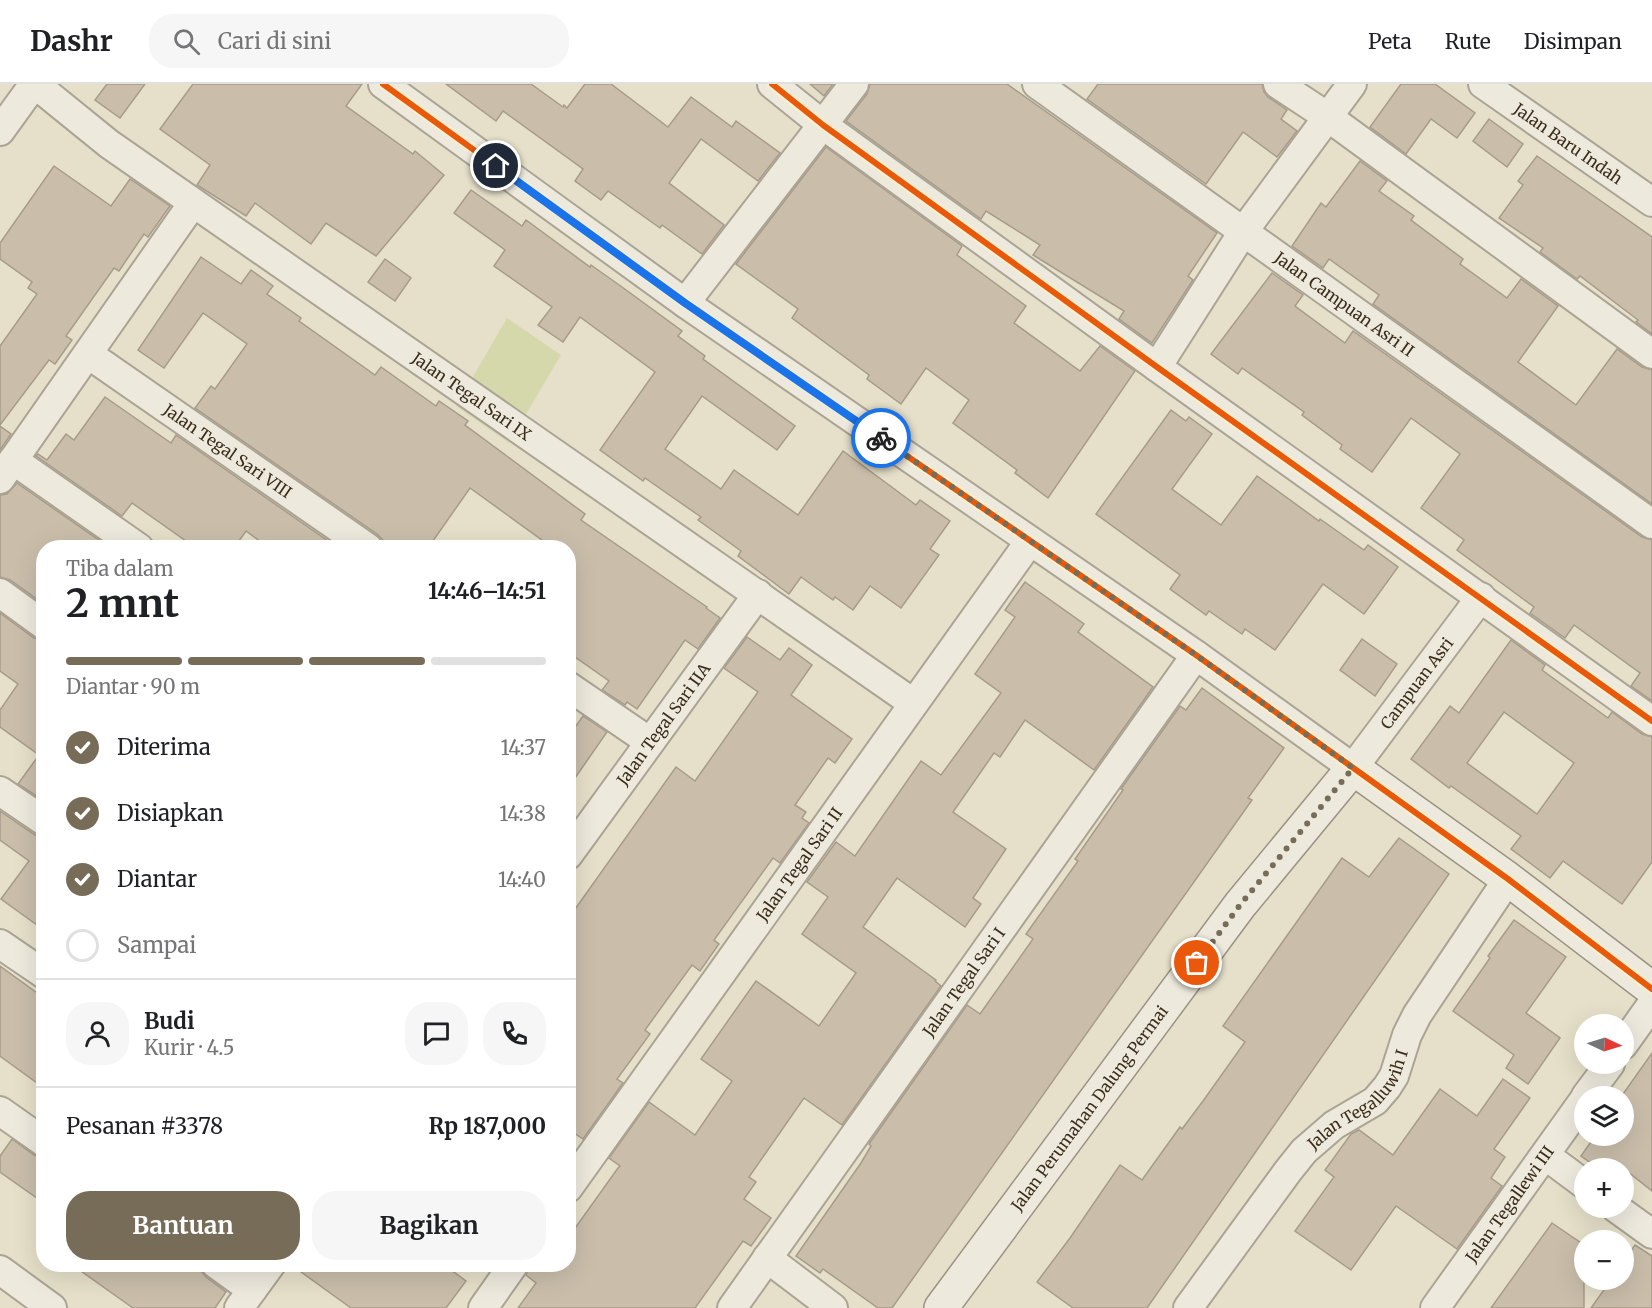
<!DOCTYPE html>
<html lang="id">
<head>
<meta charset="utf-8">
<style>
	:root { --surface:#fff; --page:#f6f6f6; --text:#202124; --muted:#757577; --line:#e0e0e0; --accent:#776c58 }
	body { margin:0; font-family:Merriweather,serif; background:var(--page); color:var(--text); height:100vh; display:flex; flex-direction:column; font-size:22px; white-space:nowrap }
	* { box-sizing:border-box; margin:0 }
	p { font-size:20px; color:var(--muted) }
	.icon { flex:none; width:33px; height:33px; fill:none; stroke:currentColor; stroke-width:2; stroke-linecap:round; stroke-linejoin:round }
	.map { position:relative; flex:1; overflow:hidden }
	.sheet { position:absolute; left:36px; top:456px; width:540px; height:732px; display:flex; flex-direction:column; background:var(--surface); border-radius:24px; box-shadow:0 6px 24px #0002 }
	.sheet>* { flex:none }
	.needle { width:39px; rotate:94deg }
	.fabs { position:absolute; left:1574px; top:930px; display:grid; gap:12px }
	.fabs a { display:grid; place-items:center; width:60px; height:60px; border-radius:50%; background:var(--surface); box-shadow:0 6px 24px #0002; font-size:30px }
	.pin { position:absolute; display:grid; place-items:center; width:51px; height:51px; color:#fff; margin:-26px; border:3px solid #fff; border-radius:50%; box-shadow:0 2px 6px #0007 }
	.courier { position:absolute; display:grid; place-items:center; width:60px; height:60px; margin:-30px; border:4px solid #1a73e8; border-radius:50%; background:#fff; color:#222; box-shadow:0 2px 8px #0007 }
	.overview em { font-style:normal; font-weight:700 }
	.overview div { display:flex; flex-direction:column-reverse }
	.overview { display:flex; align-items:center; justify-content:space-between; height:102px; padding:0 30px }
	h1 { font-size:39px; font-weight:700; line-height:45px }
	.bar { display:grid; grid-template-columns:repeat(4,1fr); gap:9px 6px; align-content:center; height:72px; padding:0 30px }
	.bar i { height:8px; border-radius:4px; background:var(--line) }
	.bar .selected { background:var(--accent) }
	.bar p { grid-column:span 4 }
	.line { display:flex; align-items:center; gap:15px; padding:0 30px; border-top:2px solid var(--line) }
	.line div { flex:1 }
	.round { display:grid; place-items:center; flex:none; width:63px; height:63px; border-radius:24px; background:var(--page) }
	ol { padding:0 30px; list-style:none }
	li { display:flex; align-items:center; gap:18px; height:66px }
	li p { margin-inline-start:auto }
	li .icon { padding:6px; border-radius:50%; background:var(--accent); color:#fff; stroke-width:4 }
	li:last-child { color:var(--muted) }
	li i { width:33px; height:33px; border:3px solid var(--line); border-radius:50% }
	.primary-button { display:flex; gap:12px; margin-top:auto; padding:12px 30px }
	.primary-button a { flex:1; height:69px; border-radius:24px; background:var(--accent); color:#fff; font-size:24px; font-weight:700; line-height:69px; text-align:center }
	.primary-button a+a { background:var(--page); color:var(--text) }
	header { display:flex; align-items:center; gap:36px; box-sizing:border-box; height:84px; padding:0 30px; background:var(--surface); border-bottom:2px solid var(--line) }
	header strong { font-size:28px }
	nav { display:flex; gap:33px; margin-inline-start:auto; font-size:21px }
	.search { width:420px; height:54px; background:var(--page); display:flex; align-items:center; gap:15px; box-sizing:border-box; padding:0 21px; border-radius:24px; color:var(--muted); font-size:22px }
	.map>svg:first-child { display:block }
	.green { fill:#d4d8ab }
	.building { fill:#cabeab; stroke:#a79b89; stroke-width:1.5; fill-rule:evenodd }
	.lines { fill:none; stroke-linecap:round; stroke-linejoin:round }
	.street-casing { stroke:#aba494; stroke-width:32 }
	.secondary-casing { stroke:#9a9384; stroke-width:36 }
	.street { stroke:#ede9dd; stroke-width:28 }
	.secondary { stroke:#ede9dd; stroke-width:33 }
	.cycleway-casing { stroke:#f9f0cf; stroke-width:10 }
	.cycleway { stroke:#e8590c; stroke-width:6 }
	.done { stroke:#776c58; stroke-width:6; stroke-dasharray:0 10.8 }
	.route { stroke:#1a73e8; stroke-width:8 }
	.labels { text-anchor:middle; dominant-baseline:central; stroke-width:5; stroke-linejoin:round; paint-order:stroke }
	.street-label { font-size:16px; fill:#3b2d1b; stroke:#f9f0cf }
</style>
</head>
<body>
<header>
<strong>Dashr</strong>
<div class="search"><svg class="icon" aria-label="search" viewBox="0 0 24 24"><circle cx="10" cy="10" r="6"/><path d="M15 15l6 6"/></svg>Cari di sini</div>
<nav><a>Peta</a><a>Rute</a><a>Disimpan</a></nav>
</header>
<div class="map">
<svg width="1652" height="1224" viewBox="0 0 1652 1224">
	<rect width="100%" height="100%" fill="#e6e0ca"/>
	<polygon class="green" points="507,234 561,271 509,359 456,322"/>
	<g class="building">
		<polygon points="107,0 145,0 120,34 95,16"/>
		<polygon points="193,0 362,0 346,22 413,70 415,67 444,91 376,172 326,139 311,160 255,119 246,132 197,101 210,81 160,45"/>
		<polygon points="446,0 531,0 563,23 564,21 567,24 585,0 611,0 668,43 691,13 732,43 736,37 780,69 758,97 701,55 669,99 724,141 702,170 662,141 660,144 608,107 601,116 575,97 583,85 503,27 496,37"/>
		<polygon points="810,0 833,0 824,12"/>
		<polygon points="870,0 1007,0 1217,149 1188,192 1193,196 1152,259 1119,235 1124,227 1033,171 1040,161 986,127 981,135 846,37 867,10"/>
		<polygon points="1098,0 1262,0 1264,8 1268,13 1287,26 1281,35 1297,47 1277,73 1243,48 1206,100 1087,15"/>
		<polygon points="1401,0 1435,0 1475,29 1457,54 1431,35 1406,70 1370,43"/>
		<polygon points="1489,35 1523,60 1507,83 1473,57"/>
		<polygon points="826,63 962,162 957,171 1026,222 1014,239 1080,287 1100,262 1135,287 1048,414 1015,389 1017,386 953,339 969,316 926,284 901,320 867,295 869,291 792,234 798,225 736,180"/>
		<polygon points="1537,72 1652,153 1652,250 1636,238 1638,236 1580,192 1577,195 1540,168 1543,164 1499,134 1523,101 1518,97"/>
		<polygon points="1360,77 1387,97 1379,107 1414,132 1411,136 1463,175 1460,180 1507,214 1521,195 1558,222 1518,278 1576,321 1617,265 1642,283 1652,286 1652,420 1373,220 1379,211 1329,175 1323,184 1292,162 1321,119 1326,123"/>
		<polygon points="54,82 111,122 130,95 170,122 148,153 144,150 119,187 114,184 66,252 72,256 55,280 49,276 0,341 0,262 37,210 28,204 32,198 0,175 0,159"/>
		<polygon points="471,106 522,142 526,136 590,183 591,181 622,203 682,247 678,252 705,272 703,275 795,342 777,366 702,312 665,365 721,405 734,386 798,431 843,367 916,421 920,416 950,437 930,465 939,471 901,524 870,502 853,526 835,513 833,516 801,493 789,510 738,472 741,467 698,436 701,433 645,394 643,397 600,366 655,288 580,233 563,258 538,241 552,223 494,182 505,166 454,129"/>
		<polygon points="201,173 241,200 251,186 273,202 267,210 301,234 299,237 375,291 381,283 436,322 439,317 468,337 465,341 585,430 581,436 707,523 706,524 720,534 698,565 685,556 637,625 627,618 625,621 602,606 609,597 568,568 568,464 553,464 470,404 428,464 384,464 383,456 377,450 195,324 211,302 215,305 247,260 203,229 164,284 138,266"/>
		<polygon points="385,175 411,194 395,217 368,198"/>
		<polygon points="1272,189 1303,211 1295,222 1345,259 1353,247 1642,453 1652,456 1652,617 1631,602 1640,589 1574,541 1565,554 1530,529 1534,523 1457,466 1464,456 1421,424 1460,370 1411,334 1372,388 1340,365 1342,361 1302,331 1304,328 1242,284 1238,290 1211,270"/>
		<polygon points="105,313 171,359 176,351 338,464 269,464 246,447 234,464 196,464 132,419 122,432 36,372 38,370 47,376 66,350 74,356"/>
		<polygon points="1171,326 1186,337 1189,333 1212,350 1172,405 1221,441 1257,392 1319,437 1320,435 1364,466 1368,461 1398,483 1364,530 1323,500 1275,566 1245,545 1242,550 1209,527 1206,531 1170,505 1180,491 1096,430"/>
		<polygon points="0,342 11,350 0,366"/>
		<polygon points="17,399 103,459 100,464 44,464 44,520 10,496 0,493 0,411 7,410"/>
		<polygon points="1025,498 1084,540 1078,548 1153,603 1094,686 1025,636 1000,673 994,669 953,728 1006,765 973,814 981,820 965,843 897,794 863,843 936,896 935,897 941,902 842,1041 804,1014 749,1093 756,1098 744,1115 771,1134 751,1162 743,1157 695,1224 518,1224 536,1199 526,1191 530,1180 568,1180 568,1154 618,1084 620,1082 609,1074 649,1018 695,1051 732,997 701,975 756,897 819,942 856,889 802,850 828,813 807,798 836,758 855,772 921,677 941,691 1001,609 975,590 1015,533 1005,526"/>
		<polygon points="0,529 34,554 44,557 44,717 18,700 39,671 0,643 0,626 18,600 0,587"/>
		<polygon points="747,553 780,576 789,564 812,581 791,611 852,655 835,679 828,674 795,721 806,728 802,734 809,739 780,779 773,774 714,856 719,860 700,887 692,881 645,946 650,950 617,995 623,999 583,1055 568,1045 568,835 676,683 695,697 758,608 724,584"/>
		<polygon points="1362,555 1397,580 1375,612 1340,586"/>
		<path d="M1511,556L1545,581L1542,586L1608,634L1612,628L1642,650L1652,653V778L1622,820L1563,777L1550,794L1511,765L1521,752L1451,702L1449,704L1411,675L1450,622L1459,629ZM1504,628L1574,679L1537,730L1467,679Z"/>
		<polygon points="1202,604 1284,664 1248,714 1252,716 892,1224 878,1224 823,1185 820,1189 796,1172 861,1079 871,1062 869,1060 967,921 980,930 1033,855 1026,850 1078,777 1075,775 1123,706 1121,705 1180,622 1186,626"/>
		<polygon points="583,632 607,648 568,704 568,653"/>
		<polygon points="0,727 35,751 44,753 44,846 1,815 29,777 0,756"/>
		<polygon points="1399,754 1449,790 1147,1224 1073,1224 1037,1198 1070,1154 1120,1081 1142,1096 1180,1043 1182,1045 1203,1017 1245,958 1223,942 1342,774 1369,793"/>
		<polygon points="1514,836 1566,873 1526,929 1560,954 1528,1000 1506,984 1514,971 1453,927 1490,874 1488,872"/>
		<polygon points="0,882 44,914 44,1004 0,972"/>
		<polygon points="1652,969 1652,1107 1623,1084 1598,1084 1581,1072 1595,1052 1623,1052 1623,1010"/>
		<polygon points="1503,995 1530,1014 1494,1065 1505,1073 1491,1094 1502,1102 1457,1165 1396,1122 1351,1186 1295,1147 1334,1093 1325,1086 1351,1050 1359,1046 1393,1071 1440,1005 1477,1032"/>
		<polygon points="12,1055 34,1071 44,1074 44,1119 0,1088 0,1072"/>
		<polygon points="1552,1139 1584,1161 1584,1224 1491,1224"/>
		<polygon points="1635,1161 1652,1172 1652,1224 1591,1224 1611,1196 1623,1196 1623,1178"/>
		<polygon points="71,1180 200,1180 201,1187 206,1193 226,1208 215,1224 133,1224"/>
		<polygon points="290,1180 443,1180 466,1197 446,1224 351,1224"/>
	</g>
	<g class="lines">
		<g class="street-casing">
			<g id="street">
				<path id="s1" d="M35,0L109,60L913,619"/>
				<path id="s2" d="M383,0L685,219L1196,571L1353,684L1481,513"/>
				<polyline points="772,0 823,41 1157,283 1652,637"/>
				<path id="s3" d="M1037,0L1652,440"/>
				<polyline points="1278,0 1328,33 1652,270"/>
				<path id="s4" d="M1483,0L1652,118"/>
				<polyline points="0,47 34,0"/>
				<polyline points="685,219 854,0"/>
				<path id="s5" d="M88,270L368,464"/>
				<polyline points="1157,283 1243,148 1352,0"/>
				<polyline points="13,376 139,464"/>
				<polyline points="0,395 193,119"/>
				<polyline points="0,509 44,541"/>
				<polyline points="568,602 650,658"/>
				<polyline points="0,707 44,737"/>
				<path id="s6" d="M568,771L758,510"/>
				<polyline points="0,860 44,890"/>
				<polyline points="1623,961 1652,920"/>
				<polyline points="1586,1012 1610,980"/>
				<polyline points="0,1027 44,1058"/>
				<polyline points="1545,1071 1584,1100"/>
				<path id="s7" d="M568,1104L1030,457"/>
				<polyline points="1616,1124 1652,1150"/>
				<polyline points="767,1174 833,1224"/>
				<polyline points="216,1180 252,1206"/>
				<polyline points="0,1186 52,1224"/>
				<polyline points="239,1224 271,1180"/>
				<polyline points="483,1224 514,1180"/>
				<path id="s8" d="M732,1224L1196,571"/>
				<path id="s9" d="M1188,1224L1288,1087L1304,1067L1334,1041L1375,1017L1387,1003L1394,992L1407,951L1417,931L1508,795"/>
				<path id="s10" d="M1435,1224L1584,1016"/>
			</g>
		</g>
		<g class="secondary-casing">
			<g id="secondary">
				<path id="s11" d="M941,1224L1240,821L1353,684L1508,795L1652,905"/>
			</g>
		</g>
		<use href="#street" class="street"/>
		<use href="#secondary" class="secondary"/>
		<g class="cycleway-casing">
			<g id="cycleway">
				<polyline points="383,0 685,219 1196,571 1508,795 1652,905"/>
				<polyline points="772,0 823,41 1157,283 1652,637"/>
			</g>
		</g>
		<use href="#cycleway" class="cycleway"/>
	</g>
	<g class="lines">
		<polyline class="done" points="881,354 1196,571 1353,684 1240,821 1197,879"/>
		<polyline class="route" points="496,82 685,219 881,354"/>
	</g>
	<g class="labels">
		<g class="street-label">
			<text stroke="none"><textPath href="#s4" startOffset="104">Jalan Baru Indah</textPath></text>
			<text stroke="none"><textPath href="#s3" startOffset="378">Jalan Campuan Asri II</textPath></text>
			<text stroke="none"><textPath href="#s1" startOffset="537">Jalan Tegal Sari IX</textPath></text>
			<text stroke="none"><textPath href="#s5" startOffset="170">Jalan Tegal Sari VIII</textPath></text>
			<text stroke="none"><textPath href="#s2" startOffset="1293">Campuan Asri</textPath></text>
			<text stroke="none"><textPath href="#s6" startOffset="162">Jalan Tegal Sari IIA</textPath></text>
			<text stroke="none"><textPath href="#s7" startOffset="398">Jalan Tegal Sari II</textPath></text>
			<text stroke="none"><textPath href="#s8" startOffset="400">Jalan Tegal Sari I</textPath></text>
			<text stroke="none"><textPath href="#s9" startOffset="272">Jalan Tegalluwih I</textPath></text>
			<text stroke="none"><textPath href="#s11" startOffset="249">Jalan Perumahan Dalung Permai</textPath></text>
			<text stroke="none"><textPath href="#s10" startOffset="128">Jalan Tegallewi III</textPath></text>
		</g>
	</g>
</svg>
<div class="fabs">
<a><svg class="needle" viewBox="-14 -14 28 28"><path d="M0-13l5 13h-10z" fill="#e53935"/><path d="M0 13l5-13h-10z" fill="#757577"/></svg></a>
<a><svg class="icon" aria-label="layers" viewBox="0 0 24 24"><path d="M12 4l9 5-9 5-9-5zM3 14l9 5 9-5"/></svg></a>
<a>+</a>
<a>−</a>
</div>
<div class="pin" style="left:1197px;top:879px;background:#ea580c"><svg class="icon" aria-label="bag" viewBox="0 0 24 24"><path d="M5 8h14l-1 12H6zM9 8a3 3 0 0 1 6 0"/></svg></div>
<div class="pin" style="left:496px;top:82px;background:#1f2937"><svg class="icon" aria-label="home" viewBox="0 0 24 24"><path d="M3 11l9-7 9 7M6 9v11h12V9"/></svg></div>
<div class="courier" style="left:881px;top:354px"><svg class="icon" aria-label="bike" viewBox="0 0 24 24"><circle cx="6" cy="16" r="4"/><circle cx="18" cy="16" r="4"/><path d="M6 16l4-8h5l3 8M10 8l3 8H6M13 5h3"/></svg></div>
<section class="sheet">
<div class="overview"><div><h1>2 mnt</h1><p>Tiba dalam</p></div><em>14:46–14:51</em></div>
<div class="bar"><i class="selected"></i><i class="selected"></i><i class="selected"></i><i></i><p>Diantar · 90 m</p></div>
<ol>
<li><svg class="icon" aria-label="check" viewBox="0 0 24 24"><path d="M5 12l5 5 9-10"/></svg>Diterima<p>14:37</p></li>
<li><svg class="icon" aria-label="check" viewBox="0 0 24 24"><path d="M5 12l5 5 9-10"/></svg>Disiapkan<p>14:38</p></li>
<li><svg class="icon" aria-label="check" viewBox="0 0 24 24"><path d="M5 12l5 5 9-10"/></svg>Diantar<p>14:40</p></li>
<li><i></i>Sampai</li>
</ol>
<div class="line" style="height:108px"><a class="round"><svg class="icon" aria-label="person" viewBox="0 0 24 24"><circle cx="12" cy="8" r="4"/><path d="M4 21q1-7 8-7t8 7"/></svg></a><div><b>Budi</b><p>Kurir · 4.5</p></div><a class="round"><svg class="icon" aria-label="chat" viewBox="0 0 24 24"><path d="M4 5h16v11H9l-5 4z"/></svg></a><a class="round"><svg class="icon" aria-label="phone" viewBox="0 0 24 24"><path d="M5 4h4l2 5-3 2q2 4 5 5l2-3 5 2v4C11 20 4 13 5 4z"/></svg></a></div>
<div class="line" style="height:78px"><div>Pesanan #3378</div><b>Rp 187,000</b></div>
<div class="primary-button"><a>Bantuan</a><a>Bagikan</a></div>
</section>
</div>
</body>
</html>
